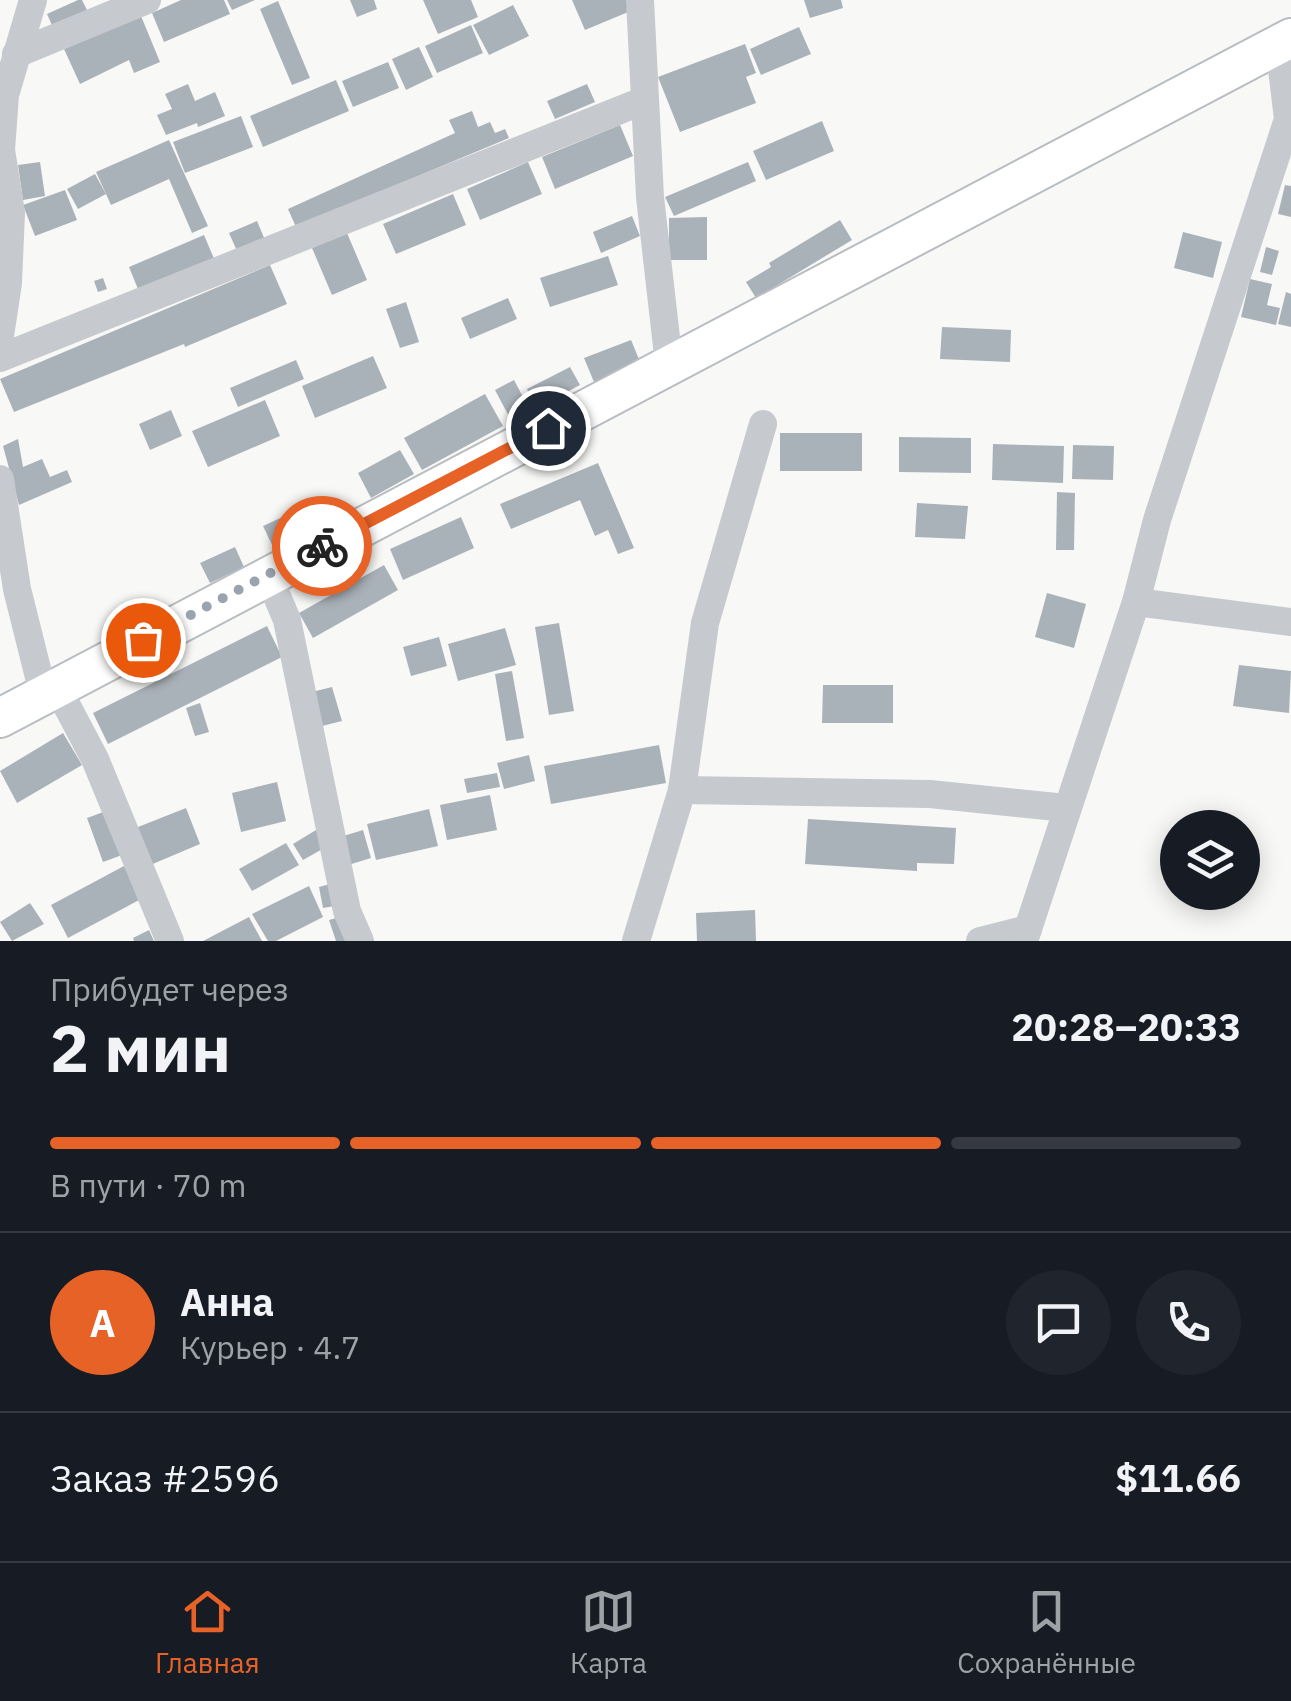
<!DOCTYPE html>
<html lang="ru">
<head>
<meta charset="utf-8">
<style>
	:root { --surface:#171b24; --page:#20242c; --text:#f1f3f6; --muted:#9ea1a6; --line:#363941; --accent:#e76227 }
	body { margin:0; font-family:"IBM Plex Sans",sans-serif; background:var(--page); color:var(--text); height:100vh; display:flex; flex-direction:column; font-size:38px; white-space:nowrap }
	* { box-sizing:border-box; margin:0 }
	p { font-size:32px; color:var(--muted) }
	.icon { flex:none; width:55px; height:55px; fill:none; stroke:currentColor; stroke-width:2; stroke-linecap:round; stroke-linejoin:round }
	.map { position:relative; height:941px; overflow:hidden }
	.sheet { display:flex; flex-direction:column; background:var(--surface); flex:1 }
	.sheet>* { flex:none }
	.fabs { position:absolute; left:1160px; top:810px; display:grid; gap:20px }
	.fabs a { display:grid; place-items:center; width:100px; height:100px; border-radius:50%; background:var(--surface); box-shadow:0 5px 25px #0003; font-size:50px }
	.pin { position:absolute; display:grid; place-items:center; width:85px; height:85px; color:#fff; margin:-42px; border:5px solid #fff; border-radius:50%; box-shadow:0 2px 10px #0007 }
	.courier { position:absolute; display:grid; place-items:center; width:100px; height:100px; margin:-50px; border:8px solid #e76227; border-radius:50%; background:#fff; color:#222; box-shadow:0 2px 12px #0007 }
	.summary em { font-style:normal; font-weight:800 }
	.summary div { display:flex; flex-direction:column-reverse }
	.summary { display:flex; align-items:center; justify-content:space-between; height:170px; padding:0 50px }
	h1 { font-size:65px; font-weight:800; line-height:75px }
	.bar { display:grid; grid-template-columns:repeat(4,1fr); gap:15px 10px; align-content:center; height:120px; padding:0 50px }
	.bar i { height:12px; border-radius:8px; background:var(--line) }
	.bar .active { background:var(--accent) }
	.bar p { grid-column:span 4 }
	.line { display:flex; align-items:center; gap:25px; padding:0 50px; border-top:2px solid var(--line) }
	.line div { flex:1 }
	.round { display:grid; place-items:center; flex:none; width:105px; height:105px; border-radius:52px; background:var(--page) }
	.tabs { display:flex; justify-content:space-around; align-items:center; height:140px; border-top:2px solid var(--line); background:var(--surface); font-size:28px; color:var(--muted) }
	.tabs a { display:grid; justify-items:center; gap:5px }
	.tabs .active { color:var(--accent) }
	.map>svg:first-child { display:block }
	.building { fill:#aab2b9 }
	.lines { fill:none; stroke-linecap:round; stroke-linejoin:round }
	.secondary-casing { stroke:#b8bdc2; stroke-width:42 }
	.street { stroke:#c6c9cd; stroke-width:28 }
	.secondary { stroke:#fff; stroke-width:38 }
	.done { stroke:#9aa4ae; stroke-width:10; stroke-dasharray:0 18 }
	.route { stroke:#e76227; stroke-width:12 }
</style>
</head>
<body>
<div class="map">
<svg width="1291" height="941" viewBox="0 0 1291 941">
	<rect width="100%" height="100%" fill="#f8f8f6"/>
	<g class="building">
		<polygon points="78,0 82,0 90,16 55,32 47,14"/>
		<polygon points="181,0 224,0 230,14 164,42 152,13"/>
		<polygon points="227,0 255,0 232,10"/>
		<polygon points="350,0 374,0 377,9 357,17"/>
		<polygon points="423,0 471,0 478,17 438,34"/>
		<polygon points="572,0 629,0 633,10 585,30"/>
		<polygon points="804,0 841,0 843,8 810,18"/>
		<polygon points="278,1 310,78 292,85 260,9"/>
		<polygon points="513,5 529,36 489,55 473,25"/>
		<polygon points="141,16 160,62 134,73 129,60 80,84 64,49"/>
		<polygon points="471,25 483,53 437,73 425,46"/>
		<polygon points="799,27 811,54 761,75 750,49"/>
		<polygon points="745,44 756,73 746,77 756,103 680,132 658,77"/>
		<polygon points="419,47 433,77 406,90 392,59"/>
		<polygon points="388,62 399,88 353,107 342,81"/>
		<polygon points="336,80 349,111 263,147 250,116"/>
		<polygon points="188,84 195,101 215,92 225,116 198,127 197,123 166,135 157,115 172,109 165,94"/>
		<polygon points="587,84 595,102 555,119 547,101"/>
		<polygon points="472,111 478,127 490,122 495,133 505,129 509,138 296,227 288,209 455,133 449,120"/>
		<polygon points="241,116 253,147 185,173 173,142"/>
		<polygon points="822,121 834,151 766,180 753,151"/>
		<polygon points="620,125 633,156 555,189 542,157"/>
		<polygon points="169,140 208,226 192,233 169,179 111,205 96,172"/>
		<polygon points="40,162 45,196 23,200 18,165"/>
		<polygon points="528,162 542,194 480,220 467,189"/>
		<polygon points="748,162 756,181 674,216 665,197"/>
		<polygon points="95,174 106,194 78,209 67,189"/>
		<polygon points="1285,185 1291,186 1291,217 1278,214"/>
		<polygon points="65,190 77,220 35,236 23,205"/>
		<polygon points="453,194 466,225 396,254 383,224"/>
		<polygon points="632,216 640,236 601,253 593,232"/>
		<polygon points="707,217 707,260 669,260 669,218"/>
		<polygon points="840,220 852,240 756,298 746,282 771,267 769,263"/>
		<polygon points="257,221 265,240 237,251 229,233"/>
		<polygon points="1183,232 1222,242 1213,278 1174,268"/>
		<polygon points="347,233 367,280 332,295 312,248"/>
		<polygon points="204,235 215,261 140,294 129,267"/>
		<polygon points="1266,247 1279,251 1272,275 1260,272"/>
		<polygon points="608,256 618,285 550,307 540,278"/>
		<polygon points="270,265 287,304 185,347 184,344 14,412 0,379"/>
		<polygon points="103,278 107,289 98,292 94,281"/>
		<polygon points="1250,279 1272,284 1267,305 1280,308 1276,325 1241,317"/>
		<polygon points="1286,292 1291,294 1291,327 1278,324"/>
		<polygon points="508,298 517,319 470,339 461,318"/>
		<polygon points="406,302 419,342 400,348 386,309"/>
		<polygon points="942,327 1011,330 1010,362 940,359"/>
		<polygon points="631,340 641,364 594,382 584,358"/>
		<polygon points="373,356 387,388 315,418 302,386"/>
		<polygon points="296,360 304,379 238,407 230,388"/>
		<polygon points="570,367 580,385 536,408 527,389"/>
		<polygon points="514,380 531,412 512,422 495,390"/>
		<polygon points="485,394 503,426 422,470 404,438"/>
		<polygon points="265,400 280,436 208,467 192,431"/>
		<polygon points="171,410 182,436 150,450 139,424"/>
		<rect x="780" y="433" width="82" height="38"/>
		<polygon points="899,437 971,438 971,473 899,472"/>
		<polygon points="18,439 23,467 42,459 50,477 67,470 72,482 19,505 3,446"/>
		<polygon points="993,444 1064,446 1063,483 992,480"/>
		<polygon points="1073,445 1114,446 1113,480 1072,479"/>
		<polygon points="400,450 414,474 371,498 358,473"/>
		<polygon points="598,463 634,548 618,554 608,530 595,536 580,500 511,529 500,504"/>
		<polygon points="1057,492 1075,493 1074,550 1056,550"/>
		<polygon points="315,502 328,529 276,553 263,526"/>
		<polygon points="917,503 968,506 965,539 915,537"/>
		<polygon points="461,517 474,548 403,580 390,549"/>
		<polygon points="235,547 244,567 210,583 200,563"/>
		<polygon points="384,565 398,590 313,638 299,613"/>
		<polygon points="1047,593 1086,604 1074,648 1035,637"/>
		<polygon points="559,623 574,711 549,715 535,627"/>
		<polygon points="267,626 282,657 108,744 93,713"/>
		<polygon points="505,628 516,665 458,681 448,644"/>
		<polygon points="439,637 447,666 411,676 403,647"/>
		<polygon points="1239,665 1291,671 1289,713 1233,706"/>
		<polygon points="512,671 524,738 506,741 495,674"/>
		<polygon points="823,685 893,685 893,723 822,723"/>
		<polygon points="332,687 342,721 318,727 308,693"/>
		<polygon points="200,703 209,732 195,736 186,708"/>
		<polygon points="63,733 82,765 17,803 0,771"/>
		<polygon points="659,745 666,783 551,804 544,766"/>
		<polygon points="529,755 535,781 504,789 497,763"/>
		<polygon points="497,773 500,787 467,793 464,779"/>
		<polygon points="277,782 286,821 241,832 232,793"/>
		<polygon points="490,795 497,830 447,840 440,805"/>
		<polygon points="186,808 200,844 148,866 133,829"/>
		<polygon points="429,809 438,846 376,860 367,824"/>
		<polygon points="106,811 122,855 103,862 87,818"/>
		<polygon points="808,819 956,828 954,864 917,863 917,871 805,864"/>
		<polygon points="316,830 326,847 303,860 293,844"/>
		<polygon points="363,830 371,858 345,866 337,838"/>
		<polygon points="286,843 299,865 252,891 239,869"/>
		<polygon points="124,866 141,899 68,938 51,905"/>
		<polygon points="330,884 335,906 323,908 319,887"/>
		<polygon points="309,886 323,917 276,941 268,941 252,914"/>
		<polygon points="30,903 44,924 12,941 0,922"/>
		<polygon points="755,910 756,941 697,941 696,913"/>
		<polygon points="343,916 351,941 336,941 329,920"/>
		<polygon points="249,917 262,941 203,941"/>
		<polygon points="149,930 154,941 134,941 133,938"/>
	</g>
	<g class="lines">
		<g class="secondary-casing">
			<polyline id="secondary" points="0,718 1291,38"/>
		</g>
		<g class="street">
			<polyline points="640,0 650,197 669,364"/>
			<polyline points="16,54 147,0"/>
			<polyline points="0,336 8,283 11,213 1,150 5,95 33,0"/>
			<polyline points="0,358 645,100"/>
			<polyline points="0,479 17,589 44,697"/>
			<polyline points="268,575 287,620 347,911 360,941"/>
			<polyline points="1136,602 1291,622"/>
			<polyline points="58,689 95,759 170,941"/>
			<polyline points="682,790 930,794 1066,808"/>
			<polyline points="636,941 682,790 705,623 763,424"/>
			<polyline points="980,941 1028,929"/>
			<polyline points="1024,941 1136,602 1157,520 1288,119 1279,44"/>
		</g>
		<use href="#secondary" class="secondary"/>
	</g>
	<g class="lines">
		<polyline class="done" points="143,640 322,546"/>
		<polyline class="route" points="322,546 548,428"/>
	</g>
</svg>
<div class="fabs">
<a><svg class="icon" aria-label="layers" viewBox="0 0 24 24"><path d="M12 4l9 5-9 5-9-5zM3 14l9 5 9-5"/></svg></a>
</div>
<div class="pin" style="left:143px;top:640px;background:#ea580c"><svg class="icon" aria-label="bag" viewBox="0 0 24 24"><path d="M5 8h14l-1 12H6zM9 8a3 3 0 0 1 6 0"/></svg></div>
<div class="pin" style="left:548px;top:428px;background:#1f2937"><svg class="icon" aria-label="home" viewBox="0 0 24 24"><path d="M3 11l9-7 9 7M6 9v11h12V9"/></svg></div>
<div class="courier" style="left:322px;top:546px"><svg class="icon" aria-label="bike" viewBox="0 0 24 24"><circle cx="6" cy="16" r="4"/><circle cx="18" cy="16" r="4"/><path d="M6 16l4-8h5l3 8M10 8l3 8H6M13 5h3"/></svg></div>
</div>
<section class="sheet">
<div class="summary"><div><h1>2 мин</h1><p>Прибудет через</p></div><em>20:28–20:33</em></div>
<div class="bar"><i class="active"></i><i class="active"></i><i class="active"></i><i></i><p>В пути · 70 m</p></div>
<div class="line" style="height:180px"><b class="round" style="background:var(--accent);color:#fff">А</b><div><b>Анна</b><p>Курьер · 4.7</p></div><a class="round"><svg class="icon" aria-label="chat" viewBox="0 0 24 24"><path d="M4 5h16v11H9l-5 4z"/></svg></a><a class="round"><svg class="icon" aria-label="phone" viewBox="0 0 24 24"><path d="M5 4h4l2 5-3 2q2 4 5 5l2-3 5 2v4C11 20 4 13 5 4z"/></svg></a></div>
<div class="line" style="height:130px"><div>Заказ #2596</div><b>$11.66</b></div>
</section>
<nav class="tabs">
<a class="active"><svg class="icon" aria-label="home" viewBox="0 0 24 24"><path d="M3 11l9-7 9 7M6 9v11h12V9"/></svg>Главная</a>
<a><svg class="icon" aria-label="map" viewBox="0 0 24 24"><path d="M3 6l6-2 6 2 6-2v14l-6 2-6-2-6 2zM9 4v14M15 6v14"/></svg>Карта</a>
<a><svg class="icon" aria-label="saved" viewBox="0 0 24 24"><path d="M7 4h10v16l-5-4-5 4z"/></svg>Сохранённые</a>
</nav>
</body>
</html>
